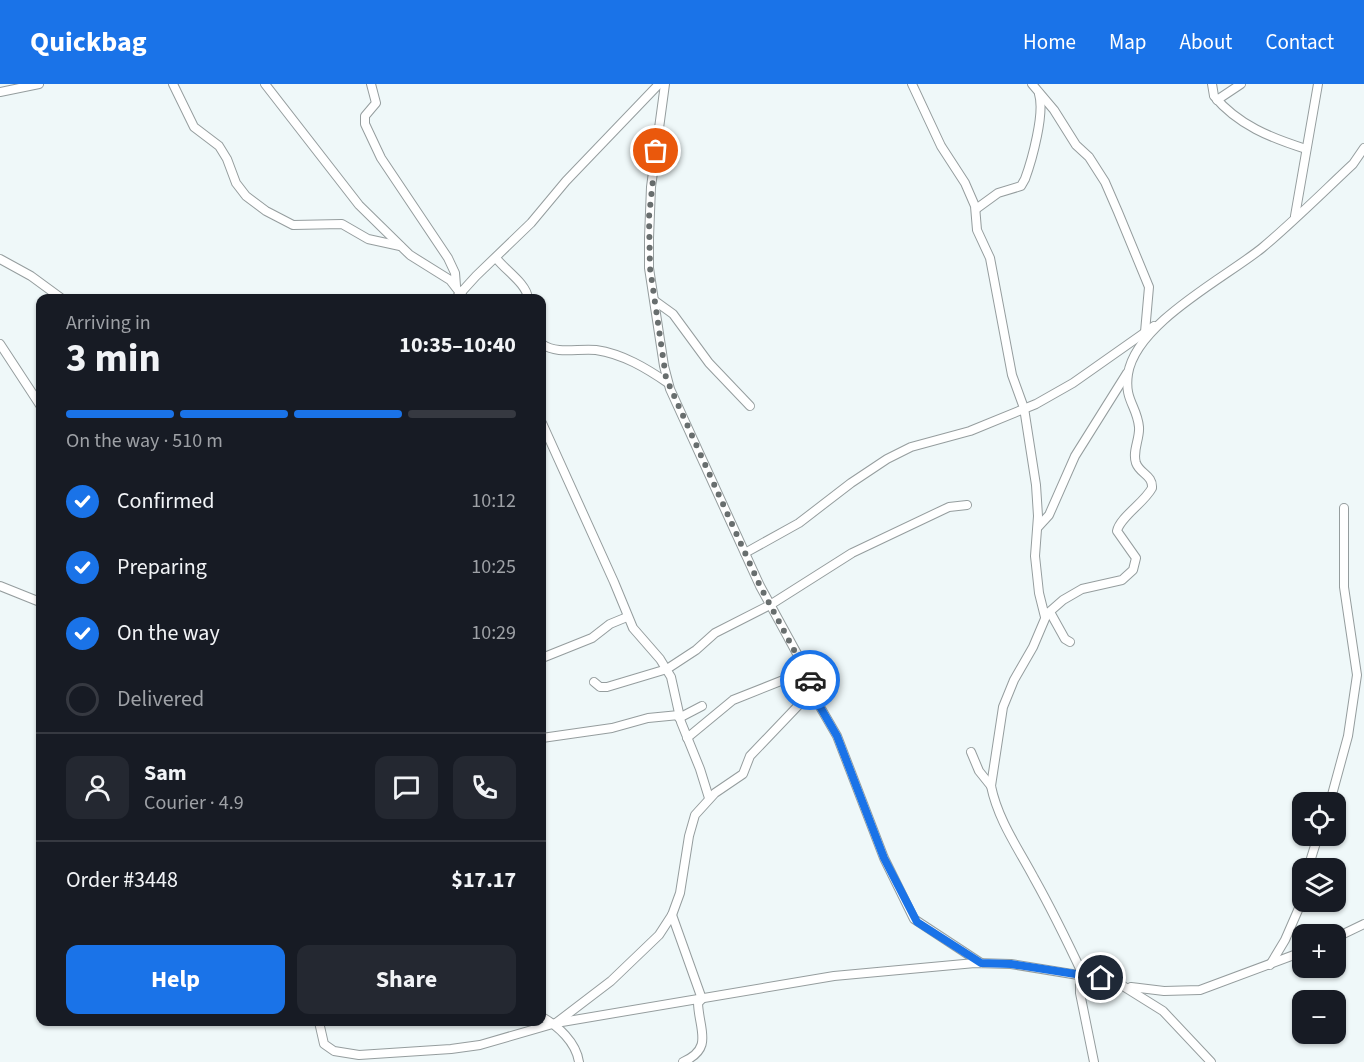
<!DOCTYPE html>
<html lang="en">
<head>
<meta charset="utf-8">
<style>
	:root { --surface:#171b24; --page:#242831; --text:#f1f3f6; --muted:#9ea1a6; --line:#363941; --accent:#1a73e8 }
	body { margin:0; font-family:"Source Sans 3",sans-serif; background:var(--page); color:var(--text); height:100vh; display:flex; flex-direction:column; font-size:22px; white-space:nowrap }
	* { box-sizing:border-box; margin:0 }
	p { font-size:20px; color:var(--muted) }
	.icon { flex:none; width:33px; height:33px; fill:none; stroke:currentColor; stroke-width:2; stroke-linecap:round; stroke-linejoin:round }
	.map { position:relative; flex:1; overflow:hidden }
	.sheet { position:absolute; left:36px; top:210px; width:510px; height:732px; display:flex; flex-direction:column; background:var(--surface); border-radius:12px; box-shadow:0 2px 4px #0004 }
	.sheet>* { flex:none }
	.controls { position:absolute; left:1292px; top:708px; display:grid; gap:12px }
	.controls a { display:grid; place-items:center; width:54px; height:54px; border-radius:12px; background:var(--surface); box-shadow:0 2px 4px #0004; font-size:30px }
	.pin { position:absolute; display:grid; place-items:center; width:51px; height:51px; color:#fff; margin:-26px; border:3px solid #fff; border-radius:50%; box-shadow:0 2px 6px #0007 }
	.courier { position:absolute; display:grid; place-items:center; width:60px; height:60px; margin:-30px; border:4px solid #1a73e8; border-radius:50%; background:#fff; color:#222; box-shadow:0 2px 8px #0007 }
	.head em { font-style:normal; font-weight:700 }
	.head div { display:flex; flex-direction:column-reverse }
	.head { display:flex; align-items:center; justify-content:space-between; height:102px; padding:0 30px }
	h1 { font-size:39px; font-weight:700; line-height:45px }
	.bar { display:grid; grid-template-columns:repeat(4,1fr); gap:9px 6px; align-content:center; height:72px; padding:0 30px }
	.bar i { height:8px; border-radius:4px; background:var(--line) }
	.bar .selected { background:var(--accent) }
	.bar p { grid-column:span 4 }
	.line { display:flex; align-items:center; gap:15px; padding:0 30px; border-top:2px solid var(--line) }
	.line div { flex:1 }
	.round { display:grid; place-items:center; flex:none; width:63px; height:63px; border-radius:12px; background:var(--page) }
	ol { padding:0 30px; list-style:none }
	li { display:flex; align-items:center; gap:18px; height:66px }
	li p { margin-inline-start:auto }
	li .icon { padding:6px; border-radius:50%; background:var(--accent); color:#fff; stroke-width:4 }
	li:last-child { color:var(--muted) }
	li i { width:33px; height:33px; border:3px solid var(--line); border-radius:50% }
	.button { display:flex; gap:12px; margin-top:auto; padding:12px 30px }
	.button a { flex:1; height:69px; border-radius:12px; background:var(--accent); color:#fff; font-size:24px; font-weight:700; line-height:69px; text-align:center }
	.button a+a { background:var(--page); color:var(--text) }
	header { display:flex; align-items:center; gap:36px; box-sizing:border-box; height:84px; padding:0 30px; background:var(--accent); color:#fff }
	header strong { font-size:28px }
	nav { display:flex; gap:33px; margin-inline-start:auto; font-size:21px }
	.map>svg:first-child { display:block }
	.lines { fill:none; stroke-linecap:round; stroke-linejoin:round }
	.minor-casing { stroke:#959d9e; stroke-width:10 }
	.minor { stroke:#fff; stroke-width:8 }
	.done { stroke:#686e6e; stroke-width:6; stroke-dasharray:0 10.8 }
	.route { stroke:#1a73e8; stroke-width:8 }
</style>
</head>
<body>
<header>
<strong>Quickbag</strong>
<nav><a>Home</a><a>Map</a><a>About</a><a>Contact</a></nav>
</header>
<div class="map">
<svg width="1364" height="978" viewBox="0 0 1364 978">
	<rect width="100%" height="100%" fill="#eff8f9"/>
	<g class="lines">
		<g class="minor-casing">
			<g id="minor">
				<polyline points="173,0 194,43 219,62 227,75 236,99 246,112 266,127 293,141 342,140 368,155 400,162"/>
				<polyline points="265,0 359,121 410,171 450,196 464,214"/>
				<polyline points="371,0 376,19 365,32 365,40 381,74 448,174 455,189 456,202"/>
				<polyline points="665,0 651,103 649,154 649,184 664,282 670,305 760,502 801,577 819,621 837,652 884,774 914,835 981,879"/>
				<polyline points="912,0 941,62 965,99 975,122 977,146 990,174 1012,291 1024,324 1036,401 1038,432 1035,472 1039,509 1045,533"/>
				<polyline points="1032,0 1054,26 1076,61 1089,73 1105,98 1118,128 1149,203 1145,248"/>
				<path d="M1212,0L1214,12C1238,41 1271,54 1306,65"/>
				<polyline points="0,8 39,0"/>
				<polyline points="1217,16 1241,0"/>
				<path d="M976,125L998,109L1021,102L1025,95C1032,76 1045,29 1039,10"/>
				<polyline points="1295,132 1318,0"/>
				<path d="M496,174C506,187 526,199 528,214"/>
				<polyline points="0,175 31,192 61,214"/>
				<polyline points="456,214 476,192 531,139 566,97 659,0"/>
				<polyline points="655,217 673,230 709,279 750,322"/>
				<polyline points="0,260 40,321"/>
				<path d="M542,260C558,271 578,264 596,266C623,270 646,284 668,299"/>
				<polyline points="542,339 614,498 633,544 660,575 671,593 681,638 700,685 709,714"/>
				<polyline points="1038,443 1049,431 1075,372 1127,289"/>
				<polyline points="745,469 799,439 851,399 887,375 911,363 970,347 1036,320 1073,299 1154,242"/>
				<polyline points="0,502 40,518"/>
				<polyline points="1050,528 1065,555 1070,558"/>
				<polyline points="542,574 592,554 610,540 627,533"/>
				<polyline points="594,598 600,603 607,603 667,585 696,566 715,549 770,521 852,469 949,423 967,421"/>
				<polyline points="679,634 702,622"/>
				<polyline points="542,654 612,644 648,634 679,631"/>
				<polyline points="687,654 733,616 806,587"/>
				<polyline points="971,668 979,687 991,702"/>
				<polyline points="1330,718 1348,652 1357,591 1344,503 1344,424"/>
				<polyline points="1308,784 1318,752"/>
				<path d="M672,831L702,915L698,919C699,946 714,964 683,978"/>
				<polyline points="1335,854 1364,840"/>
				<polyline points="1270,881 1285,856 1302,817"/>
				<polyline points="1080,892 1080,909 1094,978"/>
				<path d="M1084,893C1068,859 1052,826 1034,794C1018,764 998,736 991,702L1003,623L1014,596L1033,563L1047,530L1063,516L1082,505L1122,496L1133,486L1136,474L1117,447C1120,433 1144,419 1152,404C1153,391 1140,390 1136,379C1132,367 1140,355 1139,343C1137,322 1124,316 1128,290C1136,239 1225,194 1262,164C1293,138 1323,108 1353,80L1364,64"/>
				<polyline points="1131,903 1164,907 1200,906 1302,868"/>
				<path d="M542,933C558,942 576,958 579,978"/>
				<polyline points="319,938 324,960 334,967 359,971 451,965 480,961 556,939 834,892 975,879 1011,880 1115,897 1163,927 1211,978"/>
				<polyline points="556,939 611,897 659,851 672,831 680,809 689,752 695,731 715,709 743,690 750,672 814,605"/>
			</g>
		</g>
		<use href="#minor" class="minor"/>
	</g>
	<g class="lines">
		<polyline class="done" points="656,67 649,133 650,184 666,294 760,502 810,596"/>
		<polyline class="route" points="810,596 819,621 837,652 884,774 917,838 981,879 1011,880 1101,894"/>
	</g>
</svg>
<div class="controls">
<a><svg class="icon" aria-label="locate" viewBox="0 0 24 24"><circle cx="12" cy="12" r="6"/><path d="M12 2v4M12 18v4M2 12h4M18 12h4"/></svg></a>
<a><svg class="icon" aria-label="layers" viewBox="0 0 24 24"><path d="M12 4l9 5-9 5-9-5zM3 14l9 5 9-5"/></svg></a>
<a>+</a>
<a>−</a>
</div>
<div class="pin" style="left:656px;top:67px;background:#ea580c"><svg class="icon" aria-label="bag" viewBox="0 0 24 24"><path d="M5 8h14l-1 12H6zM9 8a3 3 0 0 1 6 0"/></svg></div>
<div class="pin" style="left:1101px;top:894px;background:#1f2937"><svg class="icon" aria-label="home" viewBox="0 0 24 24"><path d="M3 11l9-7 9 7M6 9v11h12V9"/></svg></div>
<div class="courier" style="left:810px;top:596px"><svg class="icon" aria-label="car" viewBox="0 0 24 24"><path d="M5 17H2v-5l4-1 3-4h7l3 4 3 1v5h-3M9 17h6M6 11h13"/><circle cx="7" cy="17" r="2"/><circle cx="17" cy="17" r="2"/></svg></div>
<section class="sheet">
<div class="head"><div><h1>3 min</h1><p>Arriving in</p></div><em>10:35–10:40</em></div>
<div class="bar"><i class="selected"></i><i class="selected"></i><i class="selected"></i><i></i><p>On the way · 510 m</p></div>
<ol>
<li><svg class="icon" aria-label="check" viewBox="0 0 24 24"><path d="M5 12l5 5 9-10"/></svg>Confirmed<p>10:12</p></li>
<li><svg class="icon" aria-label="check" viewBox="0 0 24 24"><path d="M5 12l5 5 9-10"/></svg>Preparing<p>10:25</p></li>
<li><svg class="icon" aria-label="check" viewBox="0 0 24 24"><path d="M5 12l5 5 9-10"/></svg>On the way<p>10:29</p></li>
<li><i></i>Delivered</li>
</ol>
<div class="line" style="height:108px"><a class="round"><svg class="icon" aria-label="person" viewBox="0 0 24 24"><circle cx="12" cy="8" r="4"/><path d="M4 21q1-7 8-7t8 7"/></svg></a><div><b>Sam</b><p>Courier · 4.9</p></div><a class="round"><svg class="icon" aria-label="chat" viewBox="0 0 24 24"><path d="M4 5h16v11H9l-5 4z"/></svg></a><a class="round"><svg class="icon" aria-label="phone" viewBox="0 0 24 24"><path d="M5 4h4l2 5-3 2q2 4 5 5l2-3 5 2v4C11 20 4 13 5 4z"/></svg></a></div>
<div class="line" style="height:78px"><div>Order #3448</div><b>$17.17</b></div>
<div class="button"><a>Help</a><a>Share</a></div>
</section>
</div>
</body>
</html>
